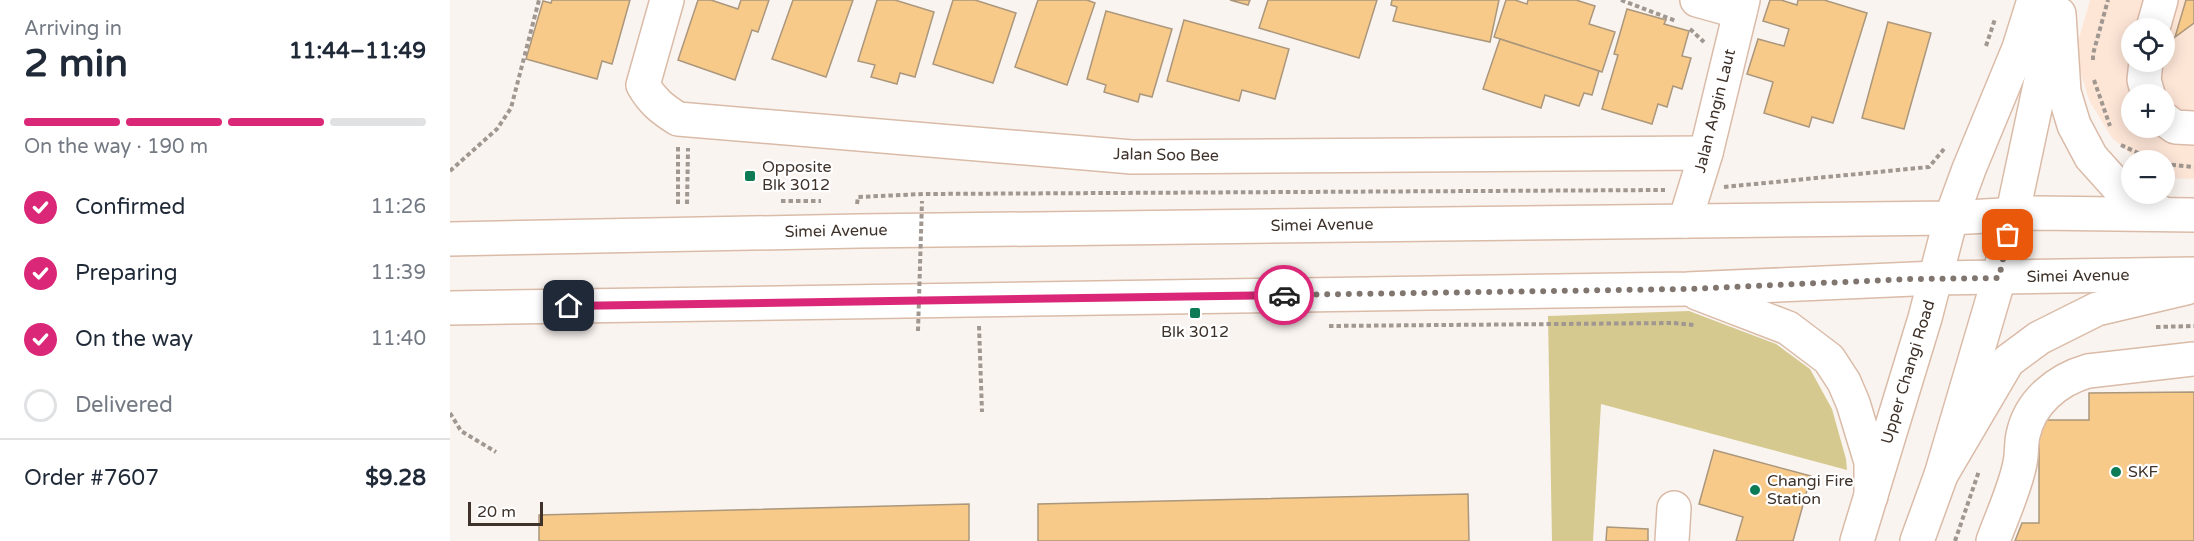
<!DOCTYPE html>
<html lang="en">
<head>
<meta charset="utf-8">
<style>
	:root { --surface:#fff; --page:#f2f2f3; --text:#1f2937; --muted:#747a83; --line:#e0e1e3; --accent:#db2777 }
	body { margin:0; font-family:"Varela Round",sans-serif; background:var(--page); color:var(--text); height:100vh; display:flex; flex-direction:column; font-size:22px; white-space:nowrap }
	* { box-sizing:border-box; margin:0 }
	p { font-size:20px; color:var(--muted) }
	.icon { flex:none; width:33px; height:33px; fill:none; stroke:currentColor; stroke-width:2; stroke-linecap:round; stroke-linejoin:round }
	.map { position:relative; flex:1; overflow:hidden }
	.panel { display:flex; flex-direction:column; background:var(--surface); width:450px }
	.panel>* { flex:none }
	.buttons { position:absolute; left:1671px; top:18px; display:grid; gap:12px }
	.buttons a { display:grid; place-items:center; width:54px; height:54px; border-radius:50%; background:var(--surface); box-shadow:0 3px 15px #0003; font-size:30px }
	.scale { position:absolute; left:18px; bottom:15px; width:75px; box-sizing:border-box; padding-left:6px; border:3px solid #3e322a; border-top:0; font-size:16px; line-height:21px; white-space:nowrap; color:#3e322a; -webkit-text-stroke:4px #fff; paint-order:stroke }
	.pin { position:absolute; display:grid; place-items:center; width:51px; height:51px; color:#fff; margin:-26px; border-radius:12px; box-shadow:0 3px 9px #0006 }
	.courier { position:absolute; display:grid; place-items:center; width:60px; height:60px; margin:-30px; border:4px solid #db2777; border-radius:50%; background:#fff; color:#222; box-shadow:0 2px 8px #0007 }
	.head em { font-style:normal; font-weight:700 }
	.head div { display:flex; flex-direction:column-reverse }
	.head { display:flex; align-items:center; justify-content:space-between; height:102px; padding:0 24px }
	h1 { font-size:39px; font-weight:700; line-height:45px }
	.bar { display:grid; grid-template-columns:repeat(4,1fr); gap:9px 6px; align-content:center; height:72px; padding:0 24px }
	.bar i { height:8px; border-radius:4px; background:var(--line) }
	.bar .current { background:var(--accent) }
	.bar p { grid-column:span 4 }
	.line { display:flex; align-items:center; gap:15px; padding:0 24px; border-top:2px solid var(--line) }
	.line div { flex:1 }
	ol { padding:0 24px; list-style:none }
	li { display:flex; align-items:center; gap:18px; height:66px }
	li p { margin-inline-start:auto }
	li .icon { padding:6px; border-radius:50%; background:var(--accent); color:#fff; stroke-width:4 }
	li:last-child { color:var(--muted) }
	li i { width:33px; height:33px; border:3px solid var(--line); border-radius:50% }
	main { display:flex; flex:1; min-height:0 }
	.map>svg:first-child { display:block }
	.built { fill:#fee6d7; fill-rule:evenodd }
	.green { fill:#d5c98f }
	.building { fill:#f8ca8a; stroke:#ab977c; stroke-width:1.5 }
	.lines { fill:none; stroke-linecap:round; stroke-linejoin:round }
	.minor-casing { stroke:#dabba8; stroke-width:36 }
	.major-casing { stroke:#dabba8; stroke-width:36 }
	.path { stroke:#a09791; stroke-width:4; stroke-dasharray:4.5 3; stroke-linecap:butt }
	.minor { stroke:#fff; stroke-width:33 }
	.major { stroke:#fff; stroke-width:33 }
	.path-bridge { stroke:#a09791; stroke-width:4; stroke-dasharray:4.5 3; stroke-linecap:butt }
	.done { stroke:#80766f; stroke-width:6; stroke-dasharray:0 10.8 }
	.route { stroke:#db2777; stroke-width:8 }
	.poi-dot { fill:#0e7b57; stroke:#fff; stroke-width:2 }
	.labels { text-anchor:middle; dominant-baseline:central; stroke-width:4.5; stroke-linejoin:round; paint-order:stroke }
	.street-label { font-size:16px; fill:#3e322a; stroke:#fff }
	.poi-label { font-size:16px; fill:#3e322a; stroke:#fff; text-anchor:start }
</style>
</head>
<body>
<main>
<section class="panel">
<div class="head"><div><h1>2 min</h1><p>Arriving in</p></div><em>11:44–11:49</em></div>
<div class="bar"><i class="current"></i><i class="current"></i><i class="current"></i><i></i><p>On the way · 190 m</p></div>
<ol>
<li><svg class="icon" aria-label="check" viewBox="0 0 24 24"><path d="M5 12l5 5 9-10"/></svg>Confirmed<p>11:26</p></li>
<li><svg class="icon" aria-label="check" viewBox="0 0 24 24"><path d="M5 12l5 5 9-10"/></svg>Preparing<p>11:39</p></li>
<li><svg class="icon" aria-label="check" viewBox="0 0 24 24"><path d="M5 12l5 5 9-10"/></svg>On the way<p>11:40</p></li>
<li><i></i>Delivered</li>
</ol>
<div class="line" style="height:78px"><div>Order #7607</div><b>$9.28</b></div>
</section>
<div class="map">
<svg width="1744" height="541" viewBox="0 0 1744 541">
	<rect width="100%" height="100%" fill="#faf4f0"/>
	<path class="built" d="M1640,0H1744V179L1715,178L1714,160H1688L1662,138L1639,100L1625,53ZM1682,28H1714V62H1682ZM1682,94H1714V128H1682Z"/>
	<polygon class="green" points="1239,311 1326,344 1360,369 1382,409 1396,459 1397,470 1151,404 1143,541 1102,541 1098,316"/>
	<g class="building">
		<polygon points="102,0 180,0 162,64 152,61 147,79 76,59 93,1 101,3"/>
		<polygon points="248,0 261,0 288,9 291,0 319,0 308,32 302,30 285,80 228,60"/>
		<polygon points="343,0 403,0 376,77 322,59"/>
		<polygon points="427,0 445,0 484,12 465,77 450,73 447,84 421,77 425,65 408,61"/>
		<polygon points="503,0 525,0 566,13 543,83 483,64"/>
		<polygon points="588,0 637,0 645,3 617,85 565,67"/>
		<polygon points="780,0 800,0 798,5"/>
		<polygon points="818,0 927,0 909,58 809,28"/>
		<polygon points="942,0 1049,0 1040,42 943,21 947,7 941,5"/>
		<polygon points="1056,0 1065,0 1077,4 1078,0 1126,0 1145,6 1139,24 1165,32 1152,72 1044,37"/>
		<polygon points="1320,0 1331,0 1347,5 1348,0 1374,0 1417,13 1383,123 1362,117 1359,127 1314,113 1323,82 1297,74 1308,39 1334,46 1339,29 1313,21"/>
		<polygon points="1736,0 1744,0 1744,23 1725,37"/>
		<polygon points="1177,9 1216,20 1214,24 1239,31 1232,56 1241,58 1232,89 1223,86 1217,107 1208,104 1202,124 1152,109 1168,55 1164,54"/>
		<polygon points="656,11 722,29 702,97 690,94 688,102 654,92 656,85 637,79"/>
		<polygon points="734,20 839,49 825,99 792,90 789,101 717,81"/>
		<polygon points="1438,22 1481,33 1454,129 1412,118"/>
		<polygon points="1050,39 1149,71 1142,95 1134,93 1129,106 1095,95 1091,108 1033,89"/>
		<polygon points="1744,392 1744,541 1565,541 1572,523 1589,523 1589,420 1639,420 1639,393"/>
		<polygon points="1264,450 1361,476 1343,541 1286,541 1293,517 1249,504"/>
		<polygon points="1018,494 1019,541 588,541 588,504"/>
		<polygon points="519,504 519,541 89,541 89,515"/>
		<polygon points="1157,527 1198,529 1198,541 1156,541"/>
	</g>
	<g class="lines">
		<g class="minor-casing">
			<g id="minor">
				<path d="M217,0L193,85C202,101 212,109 228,119L682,157L1256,153"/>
				<polyline points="1247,0 1290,12"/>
				<polyline points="1703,28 1711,0"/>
				<polyline points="1696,62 1694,80 1698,94"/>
				<polyline points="1714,119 1725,127 1744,128"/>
				<polyline points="1235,221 1256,153 1293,0"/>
				<polyline points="1222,541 1224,508"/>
				<polyline points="1407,541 1475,318 1501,218 1519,169 1569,48 1584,0"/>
				<polyline points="1467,541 1491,475 1549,278 1597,52 1608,16"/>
				<path d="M1543,541C1552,516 1565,489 1570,463C1572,454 1571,444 1573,435C1580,402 1607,380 1638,371L1744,359"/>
			</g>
		</g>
		<g class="major-casing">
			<g id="major">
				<polyline points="1609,14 1614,92 1624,125 1641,157 1668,187 1713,214"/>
				<polyline points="0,239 409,231 1501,218 1586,213 1744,215"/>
				<polyline points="1247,293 1338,328 1379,359 1394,382 1403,403 1421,462 1421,496"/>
				<polyline points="0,308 1237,289 1486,278 1744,274"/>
				<polyline points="1491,475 1558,361 1589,338 1647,309 1736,288"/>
			</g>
		</g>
		<g class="path">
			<polyline points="1171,0 1226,21"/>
			<polyline points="1240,29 1254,42"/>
			<polyline points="1536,46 1545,19"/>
			<polyline points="1643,60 1643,54 1658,0"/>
			<polyline points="1644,80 1660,126"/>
			<polyline points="1671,145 1703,160"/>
			<polyline points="228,147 228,204"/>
			<polyline points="1714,164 1744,167"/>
			<polyline points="0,171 47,129 61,108 89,0"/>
			<polyline points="1274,187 1479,167 1494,149"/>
			<polyline points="331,201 371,201"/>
			<polyline points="237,204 238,148"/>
			<polyline points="407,204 408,197 473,194 1215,190"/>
			<polyline points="529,326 532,412"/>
			<polyline points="879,326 1224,323 1244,325"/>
			<polyline points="1706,327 1744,326"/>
			<polyline points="0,413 11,431 46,452"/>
			<polyline points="1505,541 1529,471"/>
		</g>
		<use href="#minor" class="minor"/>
		<use href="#major" class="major"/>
		<polyline class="path-bridge" points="468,331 472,201"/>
	</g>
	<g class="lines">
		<polyline class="done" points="834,295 1237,289 1460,279 1549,278 1558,235"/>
		<polyline class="route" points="119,306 834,295"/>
	</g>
	<g class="poi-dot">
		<rect x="294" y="170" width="12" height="12" rx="3"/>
		<rect x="739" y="307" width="12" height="12" rx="3"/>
		<circle cx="1666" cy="472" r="6"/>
		<circle cx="1305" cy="490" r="6"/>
	</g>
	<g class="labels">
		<g class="street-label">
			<text transform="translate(1265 111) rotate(-76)">Jalan Angin Laut</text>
			<text transform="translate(716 155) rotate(1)">Jalan Soo Bee</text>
			<text transform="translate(872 225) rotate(-1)">Simei Avenue</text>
			<text transform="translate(386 231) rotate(-1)">Simei Avenue</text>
			<text transform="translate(1628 276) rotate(-1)">Simei Avenue</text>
			<text transform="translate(1458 372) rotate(-73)">Upper Changi Road</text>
		</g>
		<g class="poi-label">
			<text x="312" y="167">Opposite<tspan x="312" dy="18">Blk 3012</tspan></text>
			<text x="745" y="332" text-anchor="middle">Blk 3012</text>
			<text x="1678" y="472">SKF</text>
			<text x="1317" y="481">Changi Fire<tspan x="1317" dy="18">Station</tspan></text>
		</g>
	</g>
</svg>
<div class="buttons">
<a><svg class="icon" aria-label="locate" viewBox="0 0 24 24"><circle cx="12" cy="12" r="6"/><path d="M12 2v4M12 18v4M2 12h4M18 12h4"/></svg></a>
<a>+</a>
<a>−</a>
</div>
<div class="scale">20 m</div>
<div class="pin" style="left:1558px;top:235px;background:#ea580c"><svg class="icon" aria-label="bag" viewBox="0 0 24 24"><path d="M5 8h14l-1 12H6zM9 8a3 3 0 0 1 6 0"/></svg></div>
<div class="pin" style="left:119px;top:306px;background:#1f2937"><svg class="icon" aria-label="home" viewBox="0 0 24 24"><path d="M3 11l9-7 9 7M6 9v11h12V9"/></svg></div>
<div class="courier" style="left:834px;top:295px"><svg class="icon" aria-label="car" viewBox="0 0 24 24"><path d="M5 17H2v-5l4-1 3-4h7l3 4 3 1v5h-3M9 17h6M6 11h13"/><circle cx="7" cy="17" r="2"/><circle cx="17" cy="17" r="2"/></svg></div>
</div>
</main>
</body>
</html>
